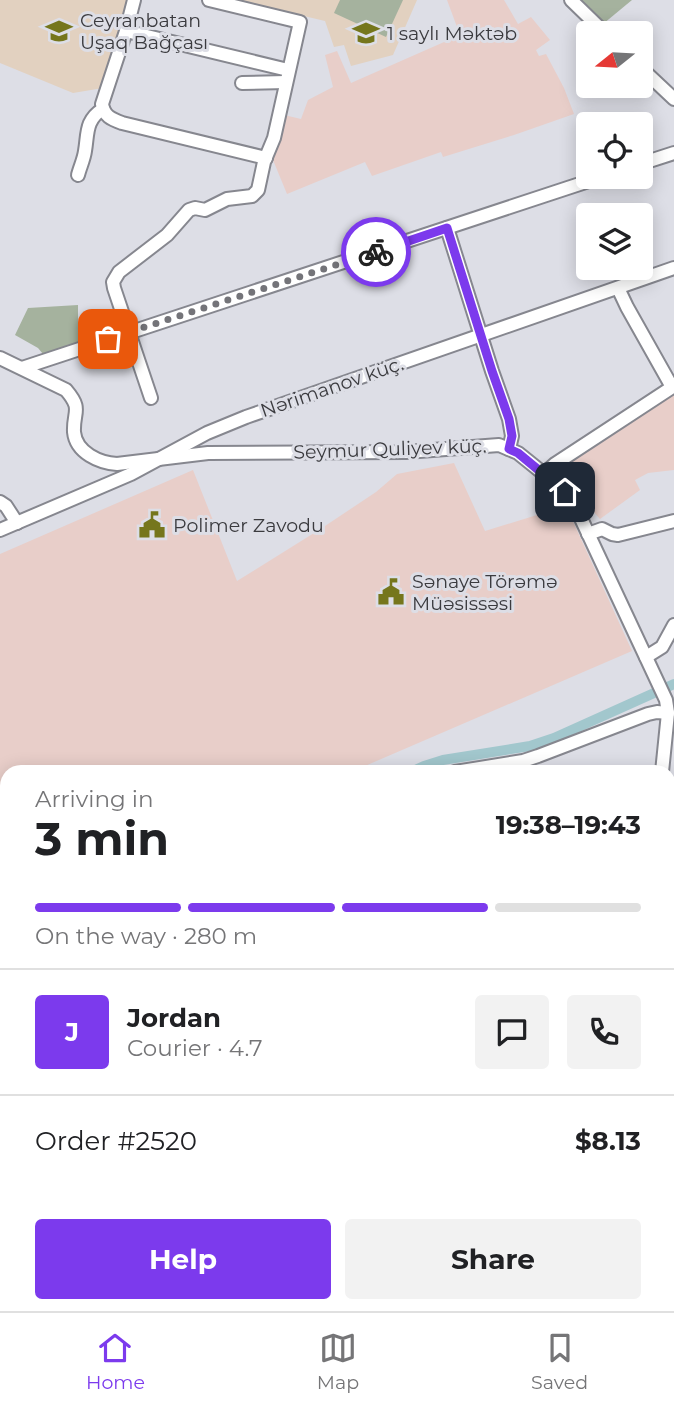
<!DOCTYPE html>
<html lang="en">
<head>
<meta charset="utf-8">
<style>
	:root { --surface:#fff; --page:#f2f2f2; --text:#202124; --muted:#757577; --line:#e0e0e0; --accent:#7c3aed }
	body { margin:0; font-family:Montserrat,sans-serif; background:var(--page); color:var(--text); height:100vh; display:flex; flex-direction:column; font-size:26px; white-space:nowrap }
	* { box-sizing:border-box; margin:0 }
	p { font-size:23px; color:var(--muted) }
	.icon { flex:none; width:38px; height:38px; fill:none; stroke:currentColor; stroke-width:2; stroke-linecap:round; stroke-linejoin:round }
	.map { position:relative; flex:1; overflow:hidden }
	.side { position:absolute; left:0px; top:765px; width:676px; height:548px; display:flex; flex-direction:column; background:var(--surface); border-radius:21px 21px 0 0; box-shadow:0 4px 18px #0003 }
	.side>* { flex:none }
	.needle { width:46px; rotate:252deg }
	.fabs { position:absolute; left:576px; top:21px; display:grid; gap:14px }
	.fabs a { display:grid; place-items:center; width:77px; height:77px; border-radius:7px; background:var(--surface); box-shadow:0 4px 18px #0003; font-size:35px }
	.pin { position:absolute; display:grid; place-items:center; width:60px; height:60px; color:#fff; margin:-30px; border-radius:14px; box-shadow:0 4px 10px #0006 }
	.courier { position:absolute; display:grid; place-items:center; width:70px; height:70px; margin:-35px; border:5px solid #7c3aed; border-radius:50%; background:#fff; color:#222; box-shadow:0 2px 9px #0007 }
	.overview em { font-style:normal; font-weight:700 }
	.overview div { display:flex; flex-direction:column-reverse }
	.overview { display:flex; align-items:center; justify-content:space-between; height:119px; padding:0 35px }
	h1 { font-size:46px; font-weight:700; line-height:52px }
	.bar { display:grid; grid-template-columns:repeat(4,1fr); gap:10px 7px; align-content:center; height:84px; padding:0 35px }
	.bar i { height:9px; border-radius:5px; background:var(--line) }
	.bar .active { background:var(--accent) }
	.bar p { grid-column:span 4 }
	.line { display:flex; align-items:center; gap:18px; padding:0 35px; border-top:2px solid var(--line) }
	.line div { flex:1 }
	.round { display:grid; place-items:center; flex:none; width:74px; height:74px; border-radius:7px; background:var(--page) }
	.action { display:flex; gap:14px; margin-top:auto; padding:14px 35px }
	.action a { flex:1; height:80px; border-radius:7px; background:var(--accent); color:#fff; font-size:28px; font-weight:700; line-height:80px; text-align:center }
	.action a+a { background:var(--page); color:var(--text) }
	.tabs { display:flex; justify-content:space-around; align-items:center; height:98px; border-top:2px solid var(--line); background:var(--surface); font-size:19px; color:var(--muted) }
	.tabs a { display:grid; justify-items:center; gap:4px }
	.tabs .active { color:var(--accent) }
	.map>svg:first-child { display:block }
	.industrial { fill:#e8cec9 }
	.education { fill:#e2d1c0 }
	.green { fill:#a5b29e }
	.lines { fill:none; stroke-linecap:round; stroke-linejoin:round }
	.canal { stroke:#a2c7cd; stroke-width:10 }
	.minor-casing { stroke:#86878f; stroke-width:16 }
	.minor { stroke:#fff; stroke-width:12 }
	.done { stroke:#747479; stroke-width:7; stroke-dasharray:0 12.6 }
	.route { stroke:#7c3aed; stroke-width:9 }
	.labels { text-anchor:middle; dominant-baseline:central; stroke-width:6; stroke-linejoin:round; paint-order:stroke }
	.poi-label { font-size:19px; fill:#3b3b3f; stroke:#dddee6; text-anchor:start }
	.street-label { font-size:19px; fill:#3b3b3f; stroke:#dddee6 }
</style>
</head>
<body>
<div class="map">
<svg width="674" height="1311" viewBox="0 0 674 1311">
	<rect width="100%" height="100%" fill="#dddee6"/>
	<g class="industrial">
		<polygon points="447,0 504,0 518,24 531,17 550,40 536,50 539,56 546,54 564,88 574,114 514,135 443,157 441,152 372,176 365,162 287,194 273,160 284,115 301,119 308,100 333,87 325,55 337,51 351,83 460,35"/>
		<polygon points="674,389 674,470 648,473 635,480 640,490 600,519 557,471"/>
		<polygon points="454,463 485,531 566,506 632,651 351,772 7,772 7,846 0,844 0,554 193,470 237,581 322,528 376,492 397,474"/>
	</g>
	<g class="education">
		<polygon points="0,0 127,0 103,88 73,93 0,63"/>
		<polygon points="236,0 417,0 393,55 351,66 344,45 334,47 325,21"/>
	</g>
	<g class="green">
		<polygon points="340,0 403,0 386,37 334,13"/>
		<polygon points="579,0 632,0 603,24"/>
		<polygon points="78,305 78,344 43,354 38,348 15,335 28,308"/>
		<polygon points="400,1306 563,1306 563,1311 395,1311"/>
	</g>
	<g class="lines">
		<g class="canal">
			<polyline points="411,772 424,766 443,760 530,746 554,738 674,684"/>
			<polyline points="0,906 7,907"/>
		</g>
		<g class="minor-casing">
			<g id="minor">
				<path d="M134,0L126,31L102,104C104,116 111,119 122,123L266,158"/>
				<polyline points="571,0 605,33"/>
				<polyline points="126,31 288,70"/>
				<polyline points="640,67 674,99"/>
				<polyline points="242,83 286,82"/>
				<polyline points="640,164 674,153"/>
				<path d="M78,175C80,167 84,159 85,151C88,134 85,120 103,109"/>
				<polyline points="447,228 492,371 509,419 512,436 509,449"/>
				<polyline points="618,288 627,307 672,387"/>
				<path d="M0,358L66,390C83,410 73,411 74,432C76,453 100,463 117,464L208,453L406,452L499,445L518,453L559,486L571,499L578,512L666,700L668,713L662,772"/>
				<polyline points="22,368 601,177"/>
				<polyline points="151,398 114,288 113,282 119,272 167,235 189,210 195,208 205,210 227,199 252,196 258,190 264,162 274,138 300,22 209,0"/>
				<polyline points="544,474 555,464 674,386"/>
				<polyline points="0,502 6,506 17,523"/>
				<polyline points="0,530 131,474 207,433 246,417 674,268"/>
				<polyline points="588,534 602,529 612,534 618,535 674,521"/>
				<polyline points="646,657 662,647 674,625"/>
				<polyline points="455,772 523,761 538,756 648,714 657,712 668,713"/>
				<polyline points="0,923 7,924"/>
				<polyline points="0,997 7,998"/>
				<polyline points="0,1102 7,1103"/>
				<polyline points="0,1171 7,1163"/>
				<polyline points="46,1311 51,1306"/>
				<polyline points="215,1311 220,1306"/>
				<polyline points="308,1311 312,1306"/>
				<polyline points="391,1311 396,1306"/>
				<polyline points="625,1311 626,1306"/>
			</g>
		</g>
		<use href="#minor" class="minor"/>
	</g>
	<g class="lines">
		<polyline class="done" points="108,339 376,252"/>
		<polyline class="route" points="376,252 447,228 492,371 509,419 512,436 509,449 518,453 565,492"/>
	</g>
	<defs>
		<g id="school-bare" transform="scale(2.1)"><path d="M0-5L7-2L0 1L-7-2ZM-4 1L0 2.5L4 1V4Q0 6-4 4Z" fill="#75761c" stroke="#dddee6" stroke-width="2.5" paint-order="stroke"/></g>
		<g id="civic-bare" transform="scale(2.1)"><path d="M-.6-6.5H3V-4.5H.6V-3L4-1V1h2V6H-6V1h2V-1L-.6-3ZM-1.2 2.5V6h2.4V2.5Z" fill="#75761c" stroke="#dddee6" stroke-width="2.5" paint-order="stroke"/></g>
	</defs>
	<g fill-rule="evenodd">
		<use href="#school-bare" x="59" y="31"/>
		<use href="#school-bare" x="366" y="33"/>
		<use href="#civic-bare" x="152" y="525"/>
		<use href="#civic-bare" x="391" y="592"/>
	</g>
	<g class="labels">
		<g class="poi-label">
			<text x="80" y="20">Ceyranbatan<tspan x="80" dy="22">Uşaq Bağçası</tspan></text>
			<text x="387" y="33">1 saylı Məktəb</text>
			<text x="173" y="525">Polimer Zavodu</text>
			<text x="412" y="581">Sənaye Törəmə<tspan x="412" dy="22">Müəsissəsi</tspan></text>
		</g>
		<g class="street-label">
			<text transform="translate(332 387) rotate(-19)">Nərimanov küç.</text>
			<text transform="translate(390 449) rotate(-2)">Seymur Quliyev küç.</text>
		</g>
	</g>
</svg>
<div class="fabs">
<a><svg class="needle" viewBox="-14 -14 28 28"><path d="M0-13l5 13h-10z" fill="#e53935"/><path d="M0 13l5-13h-10z" fill="#757577"/></svg></a>
<a><svg class="icon" aria-label="locate" viewBox="0 0 24 24"><circle cx="12" cy="12" r="6"/><path d="M12 2v4M12 18v4M2 12h4M18 12h4"/></svg></a>
<a><svg class="icon" aria-label="layers" viewBox="0 0 24 24"><path d="M12 4l9 5-9 5-9-5zM3 14l9 5 9-5"/></svg></a>
</div>
<div class="pin" style="left:108px;top:339px;background:#ea580c"><svg class="icon" aria-label="bag" viewBox="0 0 24 24"><path d="M5 8h14l-1 12H6zM9 8a3 3 0 0 1 6 0"/></svg></div>
<div class="pin" style="left:565px;top:492px;background:#1f2937"><svg class="icon" aria-label="home" viewBox="0 0 24 24"><path d="M3 11l9-7 9 7M6 9v11h12V9"/></svg></div>
<div class="courier" style="left:376px;top:252px"><svg class="icon" aria-label="bike" viewBox="0 0 24 24"><circle cx="6" cy="16" r="4"/><circle cx="18" cy="16" r="4"/><path d="M6 16l4-8h5l3 8M10 8l3 8H6M13 5h3"/></svg></div>
<section class="side">
<div class="overview"><div><h1>3 min</h1><p>Arriving in</p></div><em>19:38–19:43</em></div>
<div class="bar"><i class="active"></i><i class="active"></i><i class="active"></i><i></i><p>On the way · 280 m</p></div>
<div class="line" style="height:126px"><b class="round" style="background:var(--accent);color:#fff">J</b><div><b>Jordan</b><p>Courier · 4.7</p></div><a class="round"><svg class="icon" aria-label="chat" viewBox="0 0 24 24"><path d="M4 5h16v11H9l-5 4z"/></svg></a><a class="round"><svg class="icon" aria-label="phone" viewBox="0 0 24 24"><path d="M5 4h4l2 5-3 2q2 4 5 5l2-3 5 2v4C11 20 4 13 5 4z"/></svg></a></div>
<div class="line" style="height:91px"><div>Order #2520</div><b>$8.13</b></div>
<div class="action"><a>Help</a><a>Share</a></div>
</section>
</div>
<nav class="tabs">
<a class="active"><svg class="icon" aria-label="home" viewBox="0 0 24 24"><path d="M3 11l9-7 9 7M6 9v11h12V9"/></svg>Home</a>
<a><svg class="icon" aria-label="map" viewBox="0 0 24 24"><path d="M3 6l6-2 6 2 6-2v14l-6 2-6-2-6 2zM9 4v14M15 6v14"/></svg>Map</a>
<a><svg class="icon" aria-label="saved" viewBox="0 0 24 24"><path d="M7 4h10v16l-5-4-5 4z"/></svg>Saved</a>
</nav>
</body>
</html>
